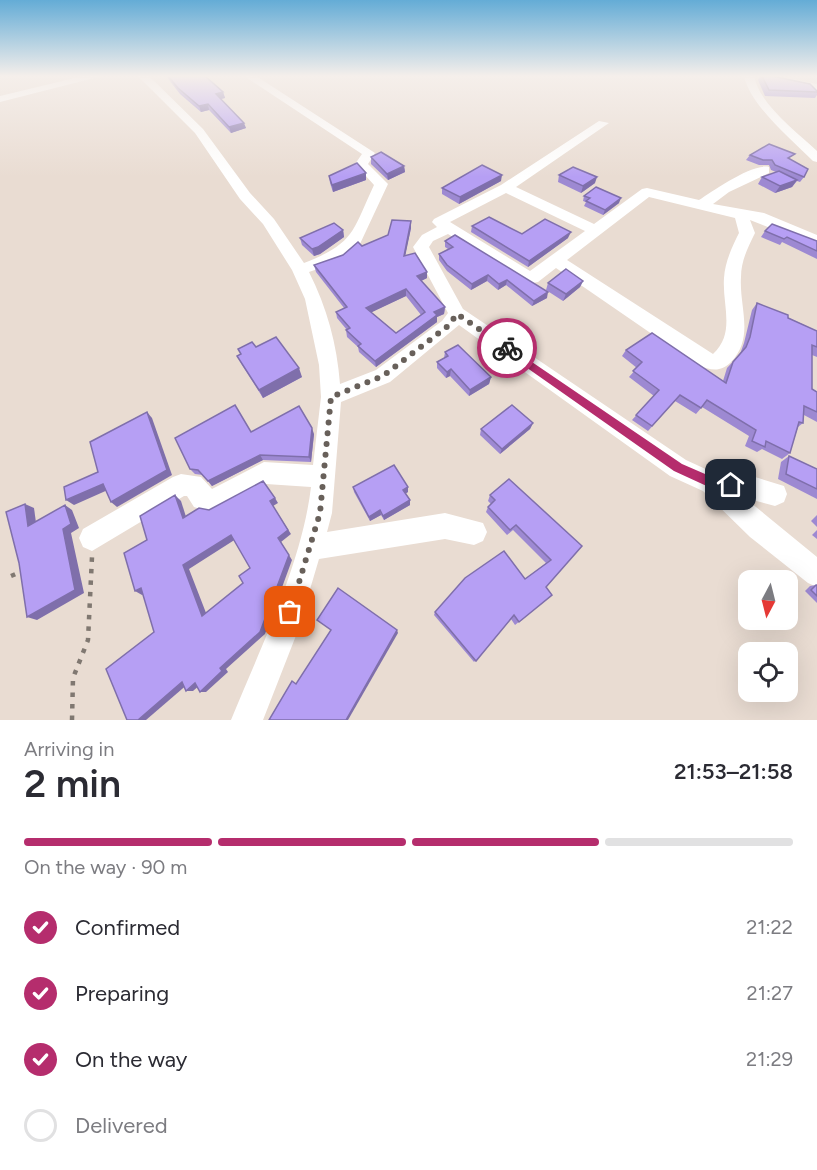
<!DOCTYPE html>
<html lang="en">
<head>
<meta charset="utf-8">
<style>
	:root { --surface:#fff; --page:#f2f2f3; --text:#2b2b33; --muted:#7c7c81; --line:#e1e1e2; --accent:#b52d6d }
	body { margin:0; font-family:Figtree,sans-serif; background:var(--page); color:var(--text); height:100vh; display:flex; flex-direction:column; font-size:22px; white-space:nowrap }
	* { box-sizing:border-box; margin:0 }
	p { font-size:20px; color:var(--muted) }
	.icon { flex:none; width:33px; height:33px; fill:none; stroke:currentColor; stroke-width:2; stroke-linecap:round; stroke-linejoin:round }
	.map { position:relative; height:720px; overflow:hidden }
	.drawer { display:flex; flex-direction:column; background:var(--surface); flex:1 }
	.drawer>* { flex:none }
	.needle { width:39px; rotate:187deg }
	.fabs { position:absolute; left:738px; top:570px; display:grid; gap:12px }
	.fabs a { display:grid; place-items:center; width:60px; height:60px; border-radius:12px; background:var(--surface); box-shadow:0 6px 24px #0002; font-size:30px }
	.pin { position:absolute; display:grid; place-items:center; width:51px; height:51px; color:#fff; margin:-26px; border-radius:12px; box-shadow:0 3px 9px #0006 }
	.courier { position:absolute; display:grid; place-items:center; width:60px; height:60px; margin:-30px; border:4px solid #b52d6d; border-radius:50%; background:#fff; color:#222; box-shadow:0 2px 8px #0007 }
	.overview em { font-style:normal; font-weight:600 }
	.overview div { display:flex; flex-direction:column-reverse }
	.overview { display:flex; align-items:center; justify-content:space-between; height:102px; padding:0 24px }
	h1 { font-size:39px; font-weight:600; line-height:45px }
	.bar { display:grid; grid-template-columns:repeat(4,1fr); gap:9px 6px; align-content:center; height:72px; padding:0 24px }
	.bar i { height:8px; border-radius:4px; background:var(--line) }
	.bar .on { background:var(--accent) }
	.bar p { grid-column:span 4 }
	ol { padding:0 24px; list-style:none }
	li { display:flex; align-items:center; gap:18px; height:66px }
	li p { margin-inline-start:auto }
	li .icon { padding:6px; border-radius:50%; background:var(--accent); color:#fff; stroke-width:4 }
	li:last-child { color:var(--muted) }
	li i { width:33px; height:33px; border:3px solid var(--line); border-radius:50% }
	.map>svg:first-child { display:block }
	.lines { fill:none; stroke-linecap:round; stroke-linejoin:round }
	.path { stroke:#807871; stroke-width:4.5; stroke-dasharray:4.5 7; stroke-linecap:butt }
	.minor { fill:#fff; fill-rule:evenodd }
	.wall { fill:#9d89d2; fill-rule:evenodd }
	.shaded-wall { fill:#7f6fab }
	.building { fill:#b69ff4; stroke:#7f6fab; stroke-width:1.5; fill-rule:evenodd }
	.route { fill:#b52d6d }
	.done { stroke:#68605a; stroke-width:6; stroke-dasharray:0 10.8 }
</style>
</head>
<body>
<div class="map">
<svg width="817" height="720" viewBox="0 0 817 720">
	<rect width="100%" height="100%" fill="#e9dcd2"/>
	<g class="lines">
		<g class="path">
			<polyline points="11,576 23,571"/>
			<polyline points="72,720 73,678 88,640 92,557"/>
		</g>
		<g class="minor">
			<polygon points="83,76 102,76 0,102 0,96"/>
			<path d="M138,76H149L203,129L250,193L274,219L304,263C355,243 352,232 374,185L355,164L362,154L244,76H256L375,153L368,164L388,184L359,246L343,260L309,272C327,308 337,344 340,384L376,370L442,321L448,313L413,247L422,235L437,227L432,222L434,219L501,185L599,121L609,123L516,187L594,224L642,189L647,188L699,200C713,191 752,163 769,167V173L729,192L713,204L764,213L817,235V246L750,220L755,233C748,247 741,261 741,277C739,307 755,337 731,362C720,373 711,370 697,365L556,268L538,282L528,284L448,234L433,241L429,247L463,309L686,460L712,472L755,477L784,486L787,494L784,502L775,506L745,498L817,557V587L808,583L750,537L703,491L670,476L459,325L390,382L341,402L332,513L327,532L445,513L483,523L487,532L483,541L474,545L445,539L319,559L297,633L263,720H231C260,649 302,563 311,487L266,484L213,513L194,507L187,496H184L92,551L83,547L79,538L83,529L173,477L181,474L201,477L212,489L264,462L313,465L321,397L319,365L305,299L292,270L263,224L240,199L195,133ZM506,193L585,231L530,271L450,222ZM649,197L735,218L739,233C732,247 725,262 724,278C722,305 736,333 713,354L567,260Z"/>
			<path d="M744,76H754C760,105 796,131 817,151V162L813,161C792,140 750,105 744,76Z"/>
			<polygon points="787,78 817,84 817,90 783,83 782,81"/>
		</g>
	</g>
	<g class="wall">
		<polygon points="166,76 205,76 223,92 225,98 220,99 246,128 231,133 209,110 201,112 180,94"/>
		<polygon points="760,76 772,76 817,91 817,95 815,98 765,96 758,80"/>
		<polygon points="750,155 791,160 804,177 800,182 797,181 792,187 775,193 758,184 762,177 776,172 771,170 769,165 759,165 746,160"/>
		<polygon points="371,157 404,166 405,172 388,180 371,164"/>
		<polygon points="559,175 595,183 581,193 558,182"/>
		<polygon points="329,176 366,180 333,192 330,183"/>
		<polygon points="501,181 459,204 442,194 442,188"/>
		<polygon points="584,196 619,203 603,215 584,206 586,202 583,201"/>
		<path d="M411,221V228L405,255L427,272V278L421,281L445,307L444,314L437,317V322L376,367L359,352L358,347L347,337L346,330H347L337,318L336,312L344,308L316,272L314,265L343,255L362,246L388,235ZM406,296L421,315L396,333L371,312Z"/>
		<polygon points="472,226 522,234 568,238 528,267 471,232"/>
		<polygon points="343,230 344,237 320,254 314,256 302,245 300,238"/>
		<polygon points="765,231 817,241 817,259 782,242 780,245 761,237"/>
		<polygon points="445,241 547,298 532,306 506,285 498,290 487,281 471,290 447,271 439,260 439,254 448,249 445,247"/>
		<polygon points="583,281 580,287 563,301 546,290 548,283"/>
		<polygon points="757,303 817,331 817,357 812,355 812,389 817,392 817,422 804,415 803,423 798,427 790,453 782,459 762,449 757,452 745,446 749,436 702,407 696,414 675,401 648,431 632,420 654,396 629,377 637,368 622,356 626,350 723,381 727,368 740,354 744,343 752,310"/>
		<polygon points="256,347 302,377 263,398 242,365 237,356 241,354 238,349"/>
		<polygon points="445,352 491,377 489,384 469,396 450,376 446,378 437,368 437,362 444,358"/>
		<polygon points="533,423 530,429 500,454 480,435 481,429"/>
		<polygon points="251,432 314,434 311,462 263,460 212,486 203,475 195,474 190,469"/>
		<polygon points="789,456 817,469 817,499 778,479 781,462"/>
		<polygon points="353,487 408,492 406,493 410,500 410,505 384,520 381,515 370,521 354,492"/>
		<polygon points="490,495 582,546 546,587 552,595 515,625 511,619 474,662 434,615 435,612 525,579 546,563 513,530 507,535 486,512 488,507 491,504 488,501"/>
		<polygon points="817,515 817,527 811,521"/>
		<polygon points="817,530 817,539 812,535"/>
		<polygon points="816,585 817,585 817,603 805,591 810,586"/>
	</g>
	<g class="shaded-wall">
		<polygon points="223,92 225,98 217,100 216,94"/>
		<polygon points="208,104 209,110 201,112 199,106"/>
		<polygon points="244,123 246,128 231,133 229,127"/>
		<polygon points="404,166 405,172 388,180 387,174"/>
		<polygon points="366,173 366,180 333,192 332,185"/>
		<polygon points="502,175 501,181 459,204 460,197"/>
		<polygon points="597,177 595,183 581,193 583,186"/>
		<polygon points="797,180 792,187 775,193 780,186"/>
		<polygon points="621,198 619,203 603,215 605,210"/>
		<polygon points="411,221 411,228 404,262 404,256"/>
		<polygon points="343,230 344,237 320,254 314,256 312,249"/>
		<polygon points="571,232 568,238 528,267 529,261"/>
		<polygon points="427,272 427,278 417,283 417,276"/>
		<polygon points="488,275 487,281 471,290 472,284"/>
		<polygon points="507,280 506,285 498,290 499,284"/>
		<polygon points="583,281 580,287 563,301 566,294"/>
		<polygon points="406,289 406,296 366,315 366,308"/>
		<polygon points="548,292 547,298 532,306 534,301"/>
		<polygon points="445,307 444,314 437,317 437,322 376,367 375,361 434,312"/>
		<polygon points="299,368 302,377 263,398 259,390"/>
		<polygon points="451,369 450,376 446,378 447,372"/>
		<polygon points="491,377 489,384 469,396 470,390"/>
		<polygon points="147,412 152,418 172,475 117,507 111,502"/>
		<polygon points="533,423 530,429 500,454 502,449"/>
		<polygon points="312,428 314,434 311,462 309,457"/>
		<polygon points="260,455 263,460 212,486 208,481"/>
		<polygon points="103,484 110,489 74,505 66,500"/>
		<polygon points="408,487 408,492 403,495 403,490"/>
		<polygon points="175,495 181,501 188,523 183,518"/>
		<polygon points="275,498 278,503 273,506 291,534 281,542 292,560 265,634 226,669 228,672 206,692 200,692 220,668 278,538 270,501"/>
		<polygon points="410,500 410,505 384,520 383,516"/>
		<polygon points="25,504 34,508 37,530 28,526"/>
		<polygon points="65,505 72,510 79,528 71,533 84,593 37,620 27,617 63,529"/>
		<polygon points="380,510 381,515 370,521 369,517"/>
		<polygon points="231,535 236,539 189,569 208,618 202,616 183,565"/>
		<polygon points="141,588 148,591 142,595 135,591"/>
		<polygon points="397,630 398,633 348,720 346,720"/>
		<polygon points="182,682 189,683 146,720 138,720"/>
		<polygon points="195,683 201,684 193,691 186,691"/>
	</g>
	<g class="building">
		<polygon points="168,76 205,76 223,92 216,94 244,123 229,127 208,104 199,106 178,88"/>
		<polygon points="762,76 772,76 810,84 817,91 817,92 769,90"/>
		<polygon points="769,144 795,154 788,158 808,169 804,177 775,165 772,160 763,160 750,155"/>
		<polygon points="381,152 404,166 387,174 371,157"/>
		<polygon points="357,163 366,173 332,185 329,176"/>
		<polygon points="482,165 502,175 460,197 442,188"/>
		<polygon points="573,167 597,177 583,186 559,175"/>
		<polygon points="779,171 797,180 780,186 762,177"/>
		<polygon points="596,187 621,198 605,210 586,201 590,198 584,196"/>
		<polygon points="489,217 522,234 545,219 571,232 529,261 472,226"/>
		<path d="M392,220L411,221L404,256L415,253L427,272L417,276L445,307L434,312L437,315L375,361L358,346L361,344L346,330L350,328L336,312L347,307L314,265L343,255L358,242L362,246L388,235ZM406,289L425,312L396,333L366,308Z"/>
		<polygon points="334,223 343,230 318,247 312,249 300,238"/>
		<polygon points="772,224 817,241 817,251 787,237 784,239 765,231"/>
		<polygon points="455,235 548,292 534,301 507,280 499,284 488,275 472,284 447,265 439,254 453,247 445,241"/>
		<polygon points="566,269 583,281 566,294 548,283"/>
		<polygon points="757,303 788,315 788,318 817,331 817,347 812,345 812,389 817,392 817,412 804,406 803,423 799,422 790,453 766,441 765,447 752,441 756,430 707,400 701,408 680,395 652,426 636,415 659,390 633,371 642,362 626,350 652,333 726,383 733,362 746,347 750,337"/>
		<polygon points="276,337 299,368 259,390 237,356 241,354 238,349 252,342 256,347"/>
		<polygon points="458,345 491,377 470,390 451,369 447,372 437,362 448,356 445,352"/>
		<polygon points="235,405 251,432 299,406 312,428 309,457 260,455 208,481 198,470 190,469 175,438"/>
		<polygon points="512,405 533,423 502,449 481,429"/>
		<polygon points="147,412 167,470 111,502 103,484 66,500 64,487 98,472 90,442"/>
		<polygon points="789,456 817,469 817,489 786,474"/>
		<polygon points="394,465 408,487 403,490 410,500 383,516 380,510 369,517 353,487"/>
		<polygon points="509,479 582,546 546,587 552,595 519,622 514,615 476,661 435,612 465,578 504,551 525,579 551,560 516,525 510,530 488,507 495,500 490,495"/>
		<path d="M263,481L275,498L270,501L288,530L278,538L289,555L260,632L220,668L222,671L200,692L195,683L186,691L182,682L138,720H127L106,669L154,632L141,588L135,591L124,553L147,540L140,516L175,495L183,518L199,508L209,510ZM231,535L250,568L239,576L243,583L202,616L183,565Z"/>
		<polygon points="25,504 28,526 65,505 71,524 63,529 75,590 27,617 19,563 6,512"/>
		<polygon points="816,585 817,585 817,596 811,590"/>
		<polygon points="338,588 397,630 346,720 269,720 292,681 296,684 331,630 317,620"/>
	</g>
	<linearGradient id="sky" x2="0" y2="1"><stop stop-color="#64acd6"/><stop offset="0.43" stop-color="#f5efeb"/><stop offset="1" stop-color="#f5efeb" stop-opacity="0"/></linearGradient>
	<rect width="817" height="177" fill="url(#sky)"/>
	<polygon class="route" points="507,345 682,464 712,477 735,481 735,489 711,488 674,471 503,351 503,346"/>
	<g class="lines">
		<polyline class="done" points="290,612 320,513 331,397 383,376 448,326 457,314 507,348"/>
	</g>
</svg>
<div class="fabs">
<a><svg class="needle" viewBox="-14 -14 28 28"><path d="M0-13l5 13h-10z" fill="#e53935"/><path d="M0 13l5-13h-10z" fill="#7c7c81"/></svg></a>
<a><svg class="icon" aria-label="locate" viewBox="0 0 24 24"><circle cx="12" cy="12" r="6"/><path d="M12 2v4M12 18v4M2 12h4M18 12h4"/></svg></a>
</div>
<div class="pin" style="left:290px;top:612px;background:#ea580c"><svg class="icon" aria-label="bag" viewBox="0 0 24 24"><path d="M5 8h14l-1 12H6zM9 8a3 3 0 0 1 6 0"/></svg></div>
<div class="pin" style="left:731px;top:485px;background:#1f2937"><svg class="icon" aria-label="home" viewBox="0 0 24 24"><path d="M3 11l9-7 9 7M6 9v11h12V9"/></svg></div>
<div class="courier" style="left:507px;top:348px"><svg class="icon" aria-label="bike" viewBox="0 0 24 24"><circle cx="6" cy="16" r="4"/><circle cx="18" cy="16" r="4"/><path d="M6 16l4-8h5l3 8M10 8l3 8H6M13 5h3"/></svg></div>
</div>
<section class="drawer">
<div class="overview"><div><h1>2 min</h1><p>Arriving in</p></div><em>21:53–21:58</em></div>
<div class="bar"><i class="on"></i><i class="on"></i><i class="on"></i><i></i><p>On the way · 90 m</p></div>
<ol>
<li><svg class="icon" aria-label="check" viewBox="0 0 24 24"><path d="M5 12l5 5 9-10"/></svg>Confirmed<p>21:22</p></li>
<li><svg class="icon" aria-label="check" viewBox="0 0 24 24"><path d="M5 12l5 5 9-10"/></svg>Preparing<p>21:27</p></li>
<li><svg class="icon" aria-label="check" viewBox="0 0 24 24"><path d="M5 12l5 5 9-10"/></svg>On the way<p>21:29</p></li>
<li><i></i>Delivered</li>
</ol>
</section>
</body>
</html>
